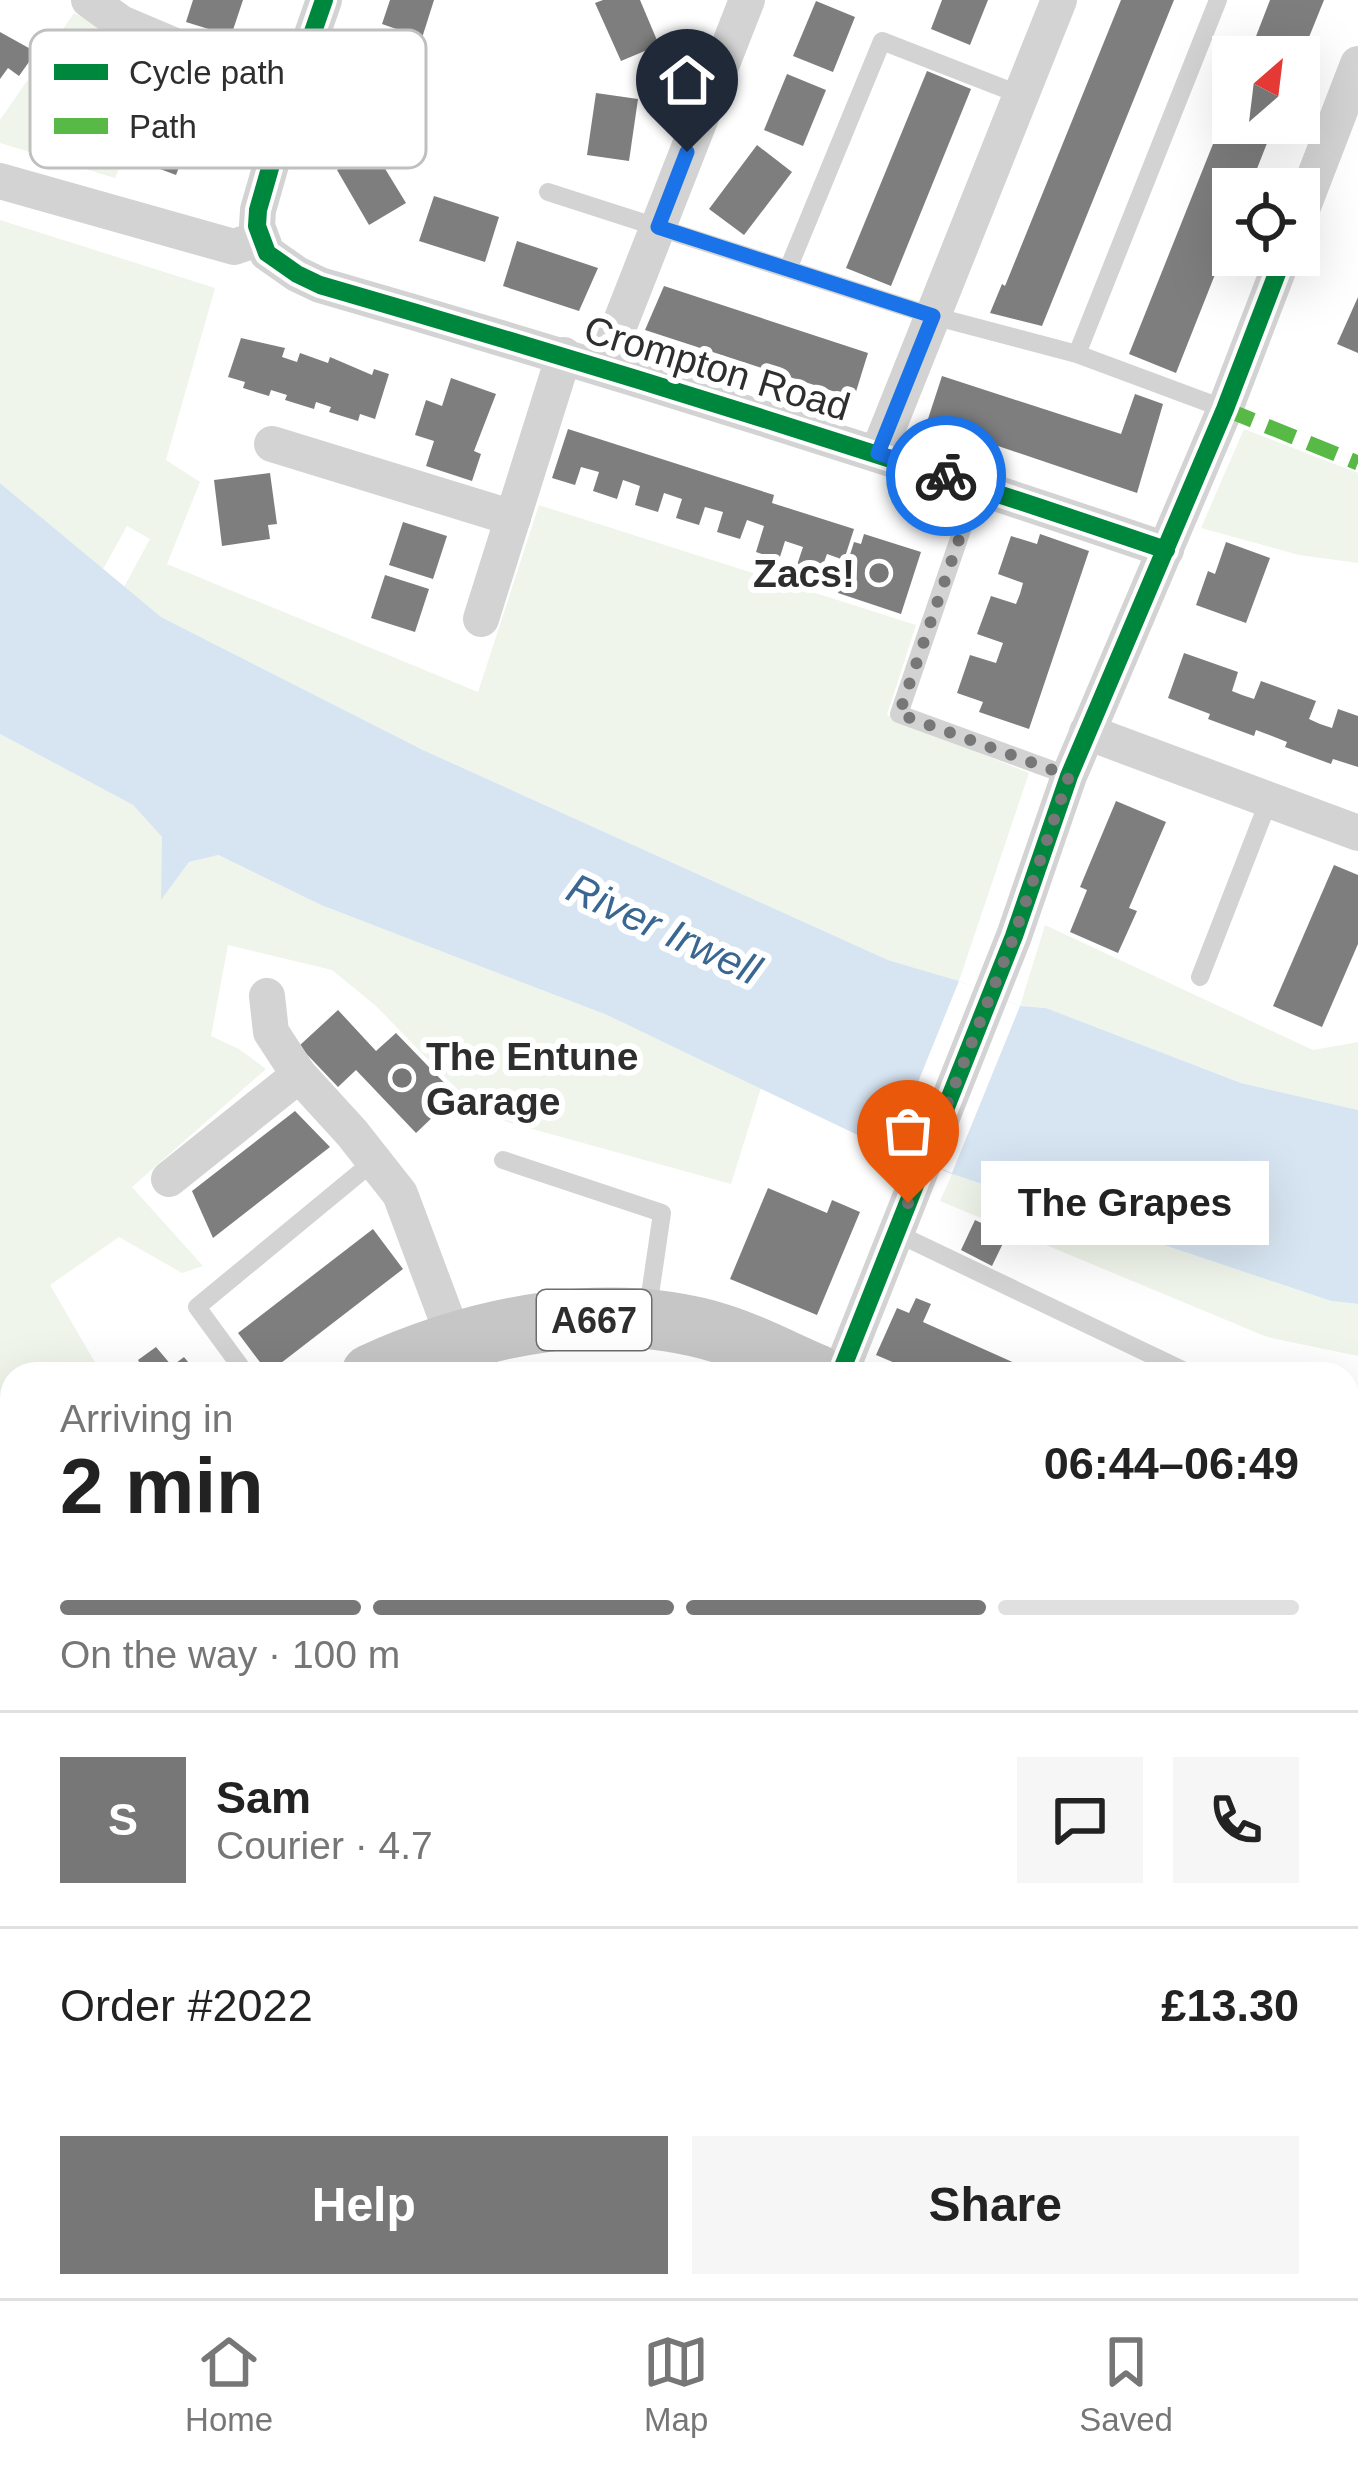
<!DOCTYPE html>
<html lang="en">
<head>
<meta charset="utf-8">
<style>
	:root { --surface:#fff; --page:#f6f6f6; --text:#222; --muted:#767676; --line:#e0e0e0; --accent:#777 }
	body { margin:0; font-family:Arial,sans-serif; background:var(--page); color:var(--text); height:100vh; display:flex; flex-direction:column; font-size:45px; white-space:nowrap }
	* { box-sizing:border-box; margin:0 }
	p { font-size:39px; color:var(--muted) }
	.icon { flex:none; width:66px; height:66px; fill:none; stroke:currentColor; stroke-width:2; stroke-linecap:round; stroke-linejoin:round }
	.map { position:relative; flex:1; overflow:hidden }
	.panel { position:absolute; left:0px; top:1362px; width:1359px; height:936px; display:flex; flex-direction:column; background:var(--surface); border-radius:36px 36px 0 0; box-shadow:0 12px 48px #0002 }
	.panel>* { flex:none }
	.needle { width:78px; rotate:28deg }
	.controls { position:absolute; left:1212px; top:36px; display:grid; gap:24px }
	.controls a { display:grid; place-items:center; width:108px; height:108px; border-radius:0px; background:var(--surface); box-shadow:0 12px 48px #0002; font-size:60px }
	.pin { position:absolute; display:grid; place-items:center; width:102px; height:102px; color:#fff; margin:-123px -51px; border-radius:50% 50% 50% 0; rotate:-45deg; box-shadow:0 0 12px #0007 }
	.pin .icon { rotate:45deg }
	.courier { position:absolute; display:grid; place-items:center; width:120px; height:120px; margin:-60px; border:9px solid #1a73e8; border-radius:50%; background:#fff; color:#222; box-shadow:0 3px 15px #0007 }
	.bubble { position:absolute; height:84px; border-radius:0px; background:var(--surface); box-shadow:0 12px 48px #0002; font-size:39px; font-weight:600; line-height:84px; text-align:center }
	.headline em { font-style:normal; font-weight:600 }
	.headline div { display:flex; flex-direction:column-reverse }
	.headline { display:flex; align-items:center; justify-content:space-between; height:204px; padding:0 60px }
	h1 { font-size:78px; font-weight:600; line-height:90px }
	.bar { display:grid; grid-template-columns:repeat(4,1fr); gap:18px 12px; align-content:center; height:144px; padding:0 60px }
	.bar i { height:15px; border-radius:9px; background:var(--line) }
	.bar .on { background:var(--accent) }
	.bar p { grid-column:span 4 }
	.line { display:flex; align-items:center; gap:30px; padding:0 60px; border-top:3px solid var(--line) }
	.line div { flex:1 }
	.round { display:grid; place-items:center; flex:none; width:126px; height:126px; border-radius:0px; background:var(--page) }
	.primary-button { display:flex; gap:24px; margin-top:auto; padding:24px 60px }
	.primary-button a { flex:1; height:138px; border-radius:0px; background:var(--accent); color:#fff; font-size:48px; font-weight:600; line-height:138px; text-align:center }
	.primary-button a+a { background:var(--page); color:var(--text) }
	.dock { display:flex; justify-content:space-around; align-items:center; height:168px; border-top:3px solid var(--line); background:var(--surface); font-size:33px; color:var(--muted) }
	.dock a { display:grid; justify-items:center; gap:6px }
	.dock .on { color:var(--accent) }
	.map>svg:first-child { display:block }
	.green { fill:#eff5eb }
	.water { fill:#d7e5f2 }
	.pier { fill:#fff }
	.building { fill:#7e7e7e }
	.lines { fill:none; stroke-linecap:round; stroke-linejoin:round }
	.service { stroke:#d3d3d3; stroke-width:18 }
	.minor { stroke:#d3d3d3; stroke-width:36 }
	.primary { stroke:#c6c6c6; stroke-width:60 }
	.quiet { stroke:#58b947; stroke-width:15; stroke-dasharray:30 15; stroke-linecap:butt }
	.cycleway-casing { stroke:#fff; stroke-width:26 }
	.cycleway { stroke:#00873e; stroke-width:18 }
	.done { stroke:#777; stroke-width:12; stroke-dasharray:0 21.6 }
	.route { stroke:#1a73e8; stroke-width:15 }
	.poi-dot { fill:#777; stroke:#fff; stroke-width:4.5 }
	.labels { text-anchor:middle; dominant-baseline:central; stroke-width:12; stroke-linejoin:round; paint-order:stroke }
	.shield { fill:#fff; stroke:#6d6d6d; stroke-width:3 }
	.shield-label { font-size:36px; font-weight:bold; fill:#2e2e2e }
	.street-label { font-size:39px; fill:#2e2e2e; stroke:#fff }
	.poi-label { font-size:39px; font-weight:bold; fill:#2e2e2e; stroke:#fff; text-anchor:end }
	.water-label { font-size:42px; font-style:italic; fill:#396792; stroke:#fff }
	.key { fill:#fff; stroke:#c0c0c0; stroke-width:3 }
	.key-label { font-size:33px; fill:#2e2e2e }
</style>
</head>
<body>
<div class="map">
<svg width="1358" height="2298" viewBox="0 0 1358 2298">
	<rect width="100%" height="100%" fill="#fff"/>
	<g class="green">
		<polygon points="74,13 163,60 115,178 0,143 0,120"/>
		<polygon points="0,220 215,288 166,460 200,482 167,564 478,692 539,505 916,625 887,715 1029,773 959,981 888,960 423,750 161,617 124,587 150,539 127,526 103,569 0,483"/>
		<polygon points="1244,429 1358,473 1358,563 1299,555 1201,528"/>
		<polygon points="0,734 133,805 162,837 162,898 189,862 217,855 321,905 607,1015 761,1088 731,1184 482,1115 376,1006 332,970 228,945 211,1036 239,1049 266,1069 132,1187 203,1266 182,1273 119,1237 50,1285 100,1371 12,1374 12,1571 0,1564"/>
		<polygon points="1045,925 1313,1050 1358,1042 1358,1110 1241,1083 1046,1008 1020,1006"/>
		<polygon points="952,1174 1331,1301 1358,1304 1358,1356 1267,1337 940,1201"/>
	</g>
	<polygon class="water" points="0,483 161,617 423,750 888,960 959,981 1020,1006 1046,1008 1241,1083 1358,1110 1358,1304 1331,1301 952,1174 868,1140 607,1015 321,905 218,855 189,862 161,900 162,837 133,805 0,734"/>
	<polygon class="pier" points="959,981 1020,1006 952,1173 891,1149"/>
	<g class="building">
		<polygon points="193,0 243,0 231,36 186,22"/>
		<polygon points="390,0 434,0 422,38 382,24"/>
		<polygon points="603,0 640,0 659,45 621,61 595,3"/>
		<polygon points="942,0 988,0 970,45 931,29"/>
		<polygon points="1121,0 1174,0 1042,326 990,313 1002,284 1005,286"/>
		<polygon points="1270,0 1324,0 1301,57 1248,57"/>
		<polygon points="816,1 855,17 833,72 793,56"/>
		<polygon points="0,32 36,52 19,76 8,68 0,79"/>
		<polygon points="927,71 971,89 891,286 846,268"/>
		<polygon points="787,74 826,90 803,146 764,130"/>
		<polygon points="596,93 638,99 629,161 587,155"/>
		<polygon points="1233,94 1233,123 1275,123 1249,189 1233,189 1233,229 1176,373 1129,354"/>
		<polygon points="160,120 182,128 184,120 227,136 216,169 183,157 176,175 144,163"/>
		<polygon points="757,145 792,172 744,235 709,209"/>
		<polygon points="373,149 406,203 369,225 337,170"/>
		<polygon points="434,196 499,217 485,262 419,241"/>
		<polygon points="517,241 598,268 579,311 503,286"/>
		<polygon points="664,286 868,353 854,398 645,330"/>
		<polygon points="1358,297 1358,353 1337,344"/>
		<polygon points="241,338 285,348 282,357 297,362 300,353 328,363 330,357 372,375 374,369 389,374 375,419 360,414 358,421 329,412 331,407 316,402 314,409 285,400 287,395 271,390 269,396 243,388 245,382 228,377"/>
		<polygon points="942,376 1121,434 1135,394 1163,404 1137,493 927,422"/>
		<polygon points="451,378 496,394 474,451 481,454 472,481 426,466 434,441 415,435 426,400 442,406"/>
		<polygon points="568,429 774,495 772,503 854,529 844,560 827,554 820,573 797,565 803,547 785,541 779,560 756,552 764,526 747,520 740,539 717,532 723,512 705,507 699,525 676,518 682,499 664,493 658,512 635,505 640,486 623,480 617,499 593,491 599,472 581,467 575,485 552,478"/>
		<polygon points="270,473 277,524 268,525 270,539 222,546 214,480"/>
		<polygon points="403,522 447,536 433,579 389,565"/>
		<polygon points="864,534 921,552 901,614 838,593 854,542 861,544"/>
		<polygon points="1040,534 1089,551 1029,729 979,712 983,702 957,693 970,655 996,663 1003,643 977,634 991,596 1016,604 1020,594 1023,583 998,574 1011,536 1037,544"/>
		<polygon points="1226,542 1270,558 1246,623 1196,605 1208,571 1215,574"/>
		<polygon points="385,575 429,589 415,632 371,618"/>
		<polygon points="1184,653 1238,672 1232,691 1242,695 1254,699 1261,681 1316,701 1309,719 1320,724 1332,728 1338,709 1358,716 1358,767 1333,759 1331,764 1285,747 1287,742 1272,736 1256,730 1254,736 1208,719 1210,714 1168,698"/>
		<polygon points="1116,801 1166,822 1129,908 1137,911 1118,953 1070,932 1087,890 1080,887"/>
		<polygon points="1334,865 1358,875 1358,944 1322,1027 1273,1006"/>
		<polygon points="338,1010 376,1051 396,1033 456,1095 416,1133 356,1070 338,1087 299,1046"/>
		<polygon points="295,1111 330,1147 213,1238 192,1191"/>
		<polygon points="768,1188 827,1213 832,1200 860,1212 817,1315 730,1279"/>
		<polygon points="975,1220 1007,1235 992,1266 961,1250"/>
		<polygon points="373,1229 403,1269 268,1373 238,1333"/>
		<polygon points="916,1298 931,1304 923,1322 1039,1374 921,1374 876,1355 897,1308 909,1313"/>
		<polygon points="156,1347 172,1366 184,1357 198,1374 133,1374 142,1367 138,1360"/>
		<polygon points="685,1366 681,1374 625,1374 625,1371"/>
		<polygon points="1347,1420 1358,1424 1358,1478 1347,1473"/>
		<polygon points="1347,1671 1358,1676 1358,1734 1347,1729"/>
		<polygon points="1358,1745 1358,1794 1347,1789 1347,1769"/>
		<polygon points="1358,2002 1358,2081 1347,2077 1347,2030"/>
		<polygon points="28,2286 355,2286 369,2298 43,2298"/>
		<polygon points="645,2286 772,2286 787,2298 635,2298"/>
		<polygon points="1224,2286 1295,2286 1298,2289 1291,2298 1240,2298"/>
	</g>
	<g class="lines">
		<g class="service">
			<polyline points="548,192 933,316 1077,354 1225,409"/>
			<polyline points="788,269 882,41 1021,95"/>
			<polyline points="1077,354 1218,0"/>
			<polyline points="977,486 899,714 1069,776"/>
			<polyline points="1200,977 1269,800"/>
			<polyline points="503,1160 662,1213 647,1315"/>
			<polyline points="896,1233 1191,1374"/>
			<polyline points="246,1374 197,1307 374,1161"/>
			<polyline points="0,2199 12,2183"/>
			<polyline points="0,2296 1,2298"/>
		</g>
		<g class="minor">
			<polyline points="89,0 121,23 291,95"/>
			<path d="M324,0L291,95L258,210L257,226L267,253L297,274L320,285C604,367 886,455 1166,550"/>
			<polyline points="0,181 234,247 260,238"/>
			<polyline points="1299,217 1358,64"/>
			<polyline points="603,367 747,0"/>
			<polyline points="272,444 513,518"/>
			<polyline points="878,453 1059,0"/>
			<polyline points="481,619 564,355"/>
			<polyline points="1087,732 1358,833"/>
			<polyline points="267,996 271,1032 299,1075 352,1133 400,1194 455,1341"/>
			<polyline points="169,1179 299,1075"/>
			<polyline points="840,1374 1014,936 1069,776 1225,409 1284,255"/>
			<polyline points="0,1598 12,1606"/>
			<polyline points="0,1951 12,1955"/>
			<polyline points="466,2286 479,2298"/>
			<polyline points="1127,2286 1143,2298"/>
		</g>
		<g class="primary">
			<path d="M371,1374C476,1326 608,1298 722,1334C754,1344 785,1361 816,1374"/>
			<polyline points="1347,1617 1358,1622"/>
			<polyline points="0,1694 12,1682"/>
		</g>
		<polyline class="quiet" points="1225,409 1358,463"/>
		<g class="cycleway-casing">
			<g id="cycleway">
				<path d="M324,0L291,95L258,210L257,226L267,253L297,274L320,285C604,367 886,455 1166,550"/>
				<polyline points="840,1374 1014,936 1069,776 1225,409 1284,255"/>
			</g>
		</g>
		<use href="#cycleway" class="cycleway"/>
	</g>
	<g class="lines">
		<polyline class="done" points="908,1203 1014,936 1069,776 899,714 977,487 946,476"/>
		<polyline class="route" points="687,152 658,227 933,316 878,453 946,476"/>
	</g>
	<g class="poi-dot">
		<circle cx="879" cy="573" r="12"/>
		<circle cx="402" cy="1078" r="12"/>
	</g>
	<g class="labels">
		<rect class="shield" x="537" y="1290" width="114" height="60" rx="9"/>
		<g class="shield-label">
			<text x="594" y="1320">A667</text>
		</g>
		<g class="street-label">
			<text transform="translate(717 368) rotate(17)">Crompton Road</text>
		</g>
		<g class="poi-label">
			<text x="855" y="573">Zacs!</text>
			<text x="426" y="1056" text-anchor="start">The Entune<tspan x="426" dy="45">Garage</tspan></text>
		</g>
		<g class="water-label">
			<text transform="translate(664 929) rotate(25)">River Irwell</text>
		</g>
	</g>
	<rect x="30" y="30" width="396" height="138" rx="18" class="key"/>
	<rect x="54" y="64" width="54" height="16" fill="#00873e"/>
	<rect x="54" y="118" width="54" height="16" fill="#58b947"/>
	<g class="key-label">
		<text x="129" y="84">Cycle path</text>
		<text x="129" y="138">Path</text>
	</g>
</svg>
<div class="controls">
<a><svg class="needle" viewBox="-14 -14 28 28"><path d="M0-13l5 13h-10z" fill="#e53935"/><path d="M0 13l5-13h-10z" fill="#767676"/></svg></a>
<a><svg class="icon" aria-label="locate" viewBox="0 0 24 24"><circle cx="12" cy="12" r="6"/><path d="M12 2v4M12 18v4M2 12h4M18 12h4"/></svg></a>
</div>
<div class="pin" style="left:908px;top:1203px;background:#ea580c"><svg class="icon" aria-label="bag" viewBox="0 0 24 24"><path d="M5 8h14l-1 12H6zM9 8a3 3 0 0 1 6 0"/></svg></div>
<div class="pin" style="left:687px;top:152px;background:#1f2937"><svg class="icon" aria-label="home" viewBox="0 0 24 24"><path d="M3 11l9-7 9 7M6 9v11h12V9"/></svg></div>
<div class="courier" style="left:946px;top:476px"><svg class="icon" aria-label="bike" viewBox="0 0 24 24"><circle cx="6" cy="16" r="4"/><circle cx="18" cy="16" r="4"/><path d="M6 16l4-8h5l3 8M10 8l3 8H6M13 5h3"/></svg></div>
<div class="bubble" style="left:981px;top:1161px;width:288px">The Grapes</div>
<section class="panel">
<div class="headline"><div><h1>2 min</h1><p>Arriving in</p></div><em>06:44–06:49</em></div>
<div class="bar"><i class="on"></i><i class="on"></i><i class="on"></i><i></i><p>On the way · 100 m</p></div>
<div class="line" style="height:216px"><b class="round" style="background:var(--accent);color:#fff">S</b><div><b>Sam</b><p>Courier · 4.7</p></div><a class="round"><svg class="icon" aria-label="chat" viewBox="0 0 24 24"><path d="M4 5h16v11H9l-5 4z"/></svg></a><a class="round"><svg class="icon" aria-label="phone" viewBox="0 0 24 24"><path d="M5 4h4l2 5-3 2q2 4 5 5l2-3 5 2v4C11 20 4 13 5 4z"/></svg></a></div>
<div class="line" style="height:156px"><div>Order #2022</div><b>£13.30</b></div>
<div class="primary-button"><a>Help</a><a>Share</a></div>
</section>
</div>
<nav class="dock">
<a class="on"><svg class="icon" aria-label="home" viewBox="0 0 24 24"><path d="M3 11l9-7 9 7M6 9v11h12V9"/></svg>Home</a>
<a><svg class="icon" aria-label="map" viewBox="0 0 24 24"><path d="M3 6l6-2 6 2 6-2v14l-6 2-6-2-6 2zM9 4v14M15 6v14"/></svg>Map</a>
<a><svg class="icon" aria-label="saved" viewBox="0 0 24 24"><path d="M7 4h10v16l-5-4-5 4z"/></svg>Saved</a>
</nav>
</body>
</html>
